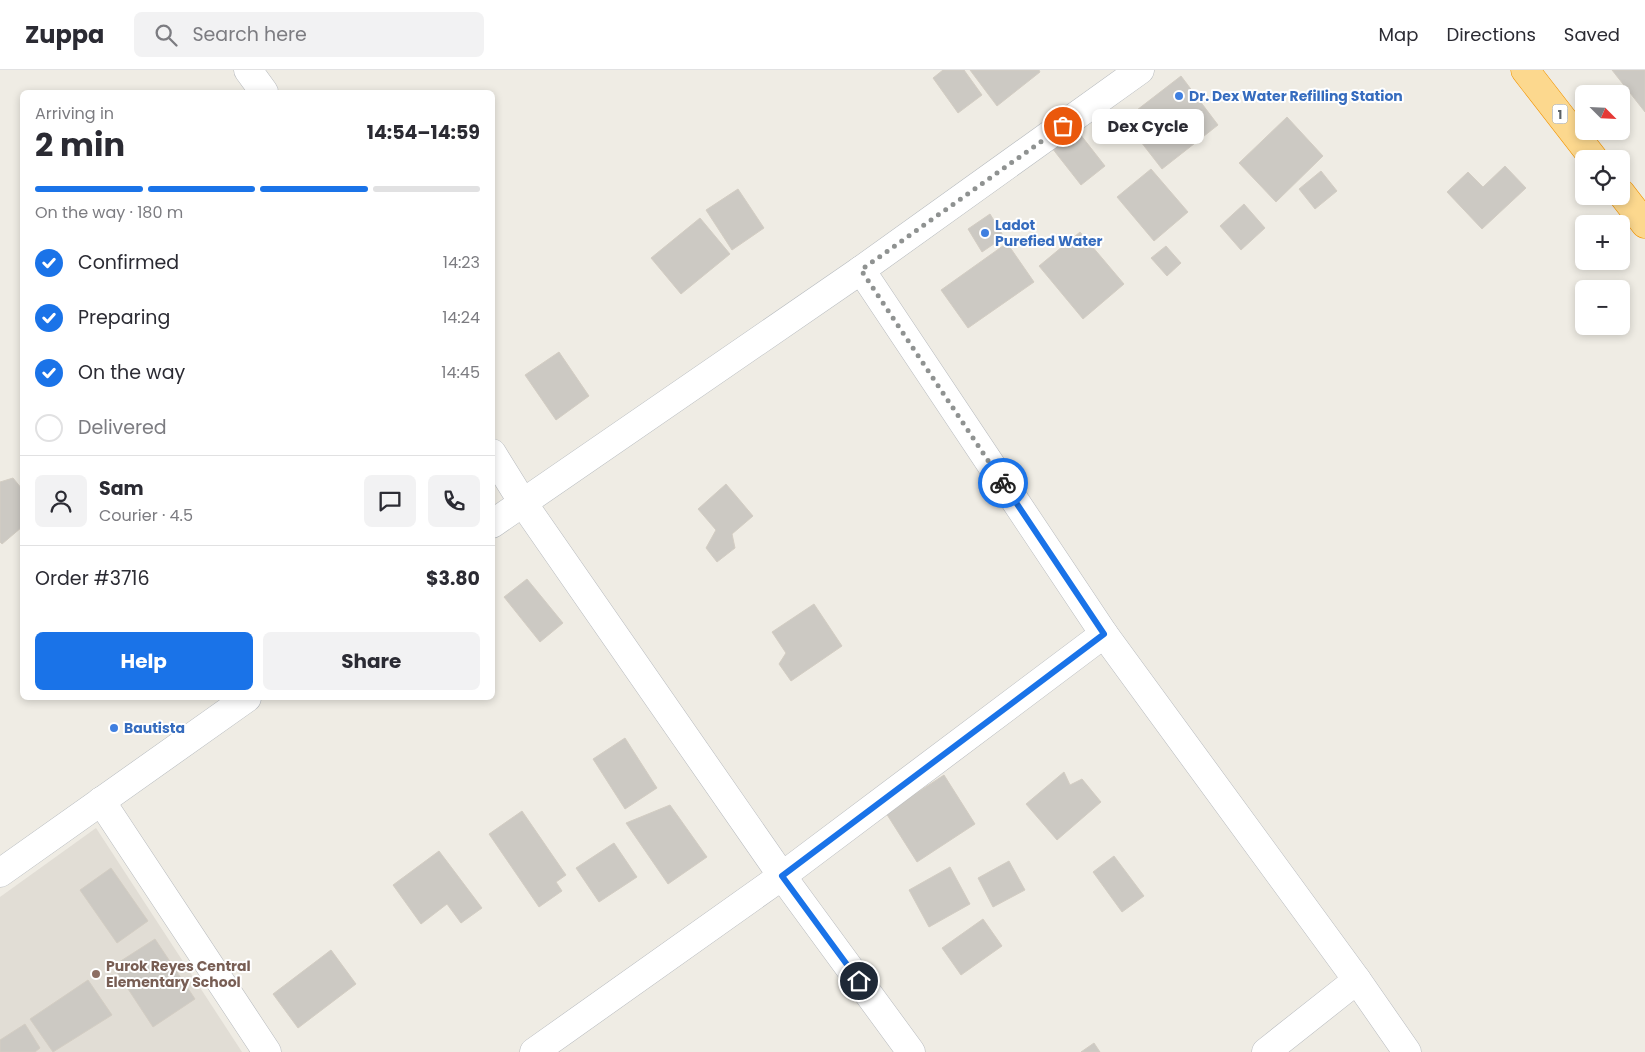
<!DOCTYPE html>
<html lang="en">
<head>
<meta charset="utf-8">
<style>
	:root { --surface:#fff; --page:#f2f2f3; --text:#2b2b33; --muted:#7c7c81; --line:#e1e1e2; --accent:#1a73e8 }
	body { margin:0; font-family:Poppins,sans-serif; background:var(--page); color:var(--text); height:100vh; display:flex; flex-direction:column; font-size:19px; white-space:nowrap }
	* { box-sizing:border-box; margin:0 }
	p { font-size:16px; color:var(--muted) }
	.icon { flex:none; width:28px; height:28px; fill:none; stroke:currentColor; stroke-width:2; stroke-linecap:round; stroke-linejoin:round }
	.map { position:relative; flex:1; overflow:hidden }
	.sheet { position:absolute; left:20px; top:20px; width:475px; height:610px; display:flex; flex-direction:column; background:var(--surface); border-radius:8px; box-shadow:0 2px 8px #0003 }
	.sheet>* { flex:none }
	.needle { width:32px; rotate:114deg }
	.fabs { position:absolute; left:1575px; top:15px; display:grid; gap:10px }
	.fabs a { display:grid; place-items:center; width:55px; height:55px; border-radius:8px; background:var(--surface); box-shadow:0 2px 8px #0003; font-size:25px }
	.pin { position:absolute; display:grid; place-items:center; width:42px; height:42px; color:#fff; margin:-21px; border:2px solid #fff; border-radius:50%; box-shadow:0 1px 5px #0007 }
	.courier { position:absolute; display:grid; place-items:center; width:50px; height:50px; margin:-25px; border:4px solid #1a73e8; border-radius:50%; background:#fff; color:#222; box-shadow:0 1px 6px #0007 }
	.bubble { position:absolute; height:35px; border-radius:8px; background:var(--surface); box-shadow:0 2px 8px #0003; font-size:16px; font-weight:700; line-height:35px; text-align:center }
	.headline em { font-style:normal; font-weight:700 }
	.headline div { display:flex; flex-direction:column-reverse }
	.headline { display:flex; align-items:center; justify-content:space-between; height:85px; padding:0 15px }
	h1 { font-size:32px; font-weight:700; line-height:38px }
	.bar { display:grid; grid-template-columns:repeat(4,1fr); gap:8px 5px; align-content:center; height:60px; padding:0 15px }
	.bar i { height:6px; border-radius:4px; background:var(--line) }
	.bar .current { background:var(--accent) }
	.bar p { grid-column:span 4 }
	.line { display:flex; align-items:center; gap:12px; padding:0 15px; border-top:1px solid var(--line) }
	.line div { flex:1 }
	.round { display:grid; place-items:center; flex:none; width:52px; height:52px; border-radius:8px; background:var(--page) }
	ol { padding:0 15px; list-style:none }
	li { display:flex; align-items:center; gap:15px; height:55px }
	li p { margin-inline-start:auto }
	li .icon { padding:5px; border-radius:50%; background:var(--accent); color:#fff; stroke-width:4 }
	li:last-child { color:var(--muted) }
	li i { width:28px; height:28px; border:2px solid var(--line); border-radius:50% }
	.cta { display:flex; gap:10px; margin-top:auto; padding:10px 15px }
	.cta a { flex:1; height:58px; border-radius:8px; background:var(--accent); color:#fff; font-size:20px; font-weight:700; line-height:58px; text-align:center }
	.cta a+a { background:var(--page); color:var(--text) }
	header { display:flex; align-items:center; gap:30px; box-sizing:border-box; height:70px; padding:0 25px; background:var(--surface); border-bottom:1px solid var(--line) }
	header strong { font-size:24px }
	nav { display:flex; gap:28px; margin-inline-start:auto; font-size:18px }
	.search { width:350px; height:45px; background:var(--page); display:flex; align-items:center; gap:12px; box-sizing:border-box; padding:0 18px; border-radius:8px; color:var(--muted); font-size:19px }
	.map>svg:first-child { display:block }
	.education { fill:#e1ddd5 }
	.building { fill:#ccc9c3; stroke:#d3cdc3 }
	.lines { fill:none; stroke-linecap:round; stroke-linejoin:round }
	.street-casing { stroke:#b7babe; stroke-width:29 }
	.secondary-casing { stroke:#b6babe; stroke-width:29 }
	.highway-casing { stroke:#f29401; stroke-width:29 }
	.street { stroke:#fff; stroke-width:28 }
	.secondary { stroke:#fff; stroke-width:28 }
	.highway { stroke:#fcd88e; stroke-width:28 }
	.done { stroke:#8f9291; stroke-width:5; stroke-dasharray:0 9 }
	.route { stroke:#1a73e8; stroke-width:6 }
	.shop-dot { fill:#3f7fe0; stroke:#fff; stroke-width:2 }
	.education-dot { fill:#8d6e63; stroke:#fff; stroke-width:2 }
	.labels { text-anchor:middle; dominant-baseline:central; stroke-width:4; stroke-linejoin:round; paint-order:stroke }
	.shield { fill:#fff; stroke:#8d9093; stroke-width:1 }
	.shield-label { font-size:12px; font-weight:bold; fill:#5c6165 }
	.shop-label { font-size:14px; font-weight:bold; fill:#366cbe; stroke:#fff; text-anchor:start }
	.education-label { font-size:14px; font-weight:bold; fill:#785e54; stroke:#fff; text-anchor:start }
</style>
</head>
<body>
<header>
<strong>Zuppa</strong>
<div class="search"><svg class="icon" aria-label="search" viewBox="0 0 24 24"><circle cx="10" cy="10" r="6"/><path d="M15 15l6 6"/></svg>Search here</div>
<nav><a>Map</a><a>Directions</a><a>Saved</a></nav>
</header>
<div class="map">
<svg width="1645" height="982" viewBox="0 0 1645 982">
	<rect width="100%" height="100%" fill="#efece4"/>
	<polygon class="education" points="96,758 242,982 0,982 0,827"/>
	<g class="building">
		<polygon points="943,0 964,0 982,25 958,43 933,8"/>
		<polygon points="970,0 1039,0 1040,2 997,36"/>
		<polygon points="1612,0 1645,0 1645,42"/>
		<polygon points="1181,6 1218,55 1162,99 1124,50"/>
		<polygon points="1287,47 1323,86 1276,132 1239,93"/>
		<polygon points="1076,59 1105,96 1081,115 1052,78"/>
		<polygon points="1505,96 1526,118 1482,159 1447,122 1468,102 1483,117"/>
		<polygon points="1151,99 1188,142 1154,171 1117,127"/>
		<polygon points="1321,101 1337,121 1315,139 1299,119"/>
		<polygon points="738,119 764,158 732,180 706,140"/>
		<polygon points="1244,134 1265,158 1241,180 1220,156"/>
		<polygon points="990,144 1004,167 982,182 968,159"/>
		<polygon points="700,148 730,184 681,224 651,188"/>
		<polygon points="1080,162 1124,214 1083,249 1039,196"/>
		<polygon points="1007,173 1034,212 968,258 941,220"/>
		<polygon points="1166,176 1181,193 1167,206 1151,188"/>
		<polygon points="559,282 589,326 556,350 525,305"/>
		<polygon points="13,408 22,419 22,457 2,474 0,472 0,412"/>
		<polygon points="726,414 753,446 732,464 735,478 717,492 706,478 716,460 698,439"/>
		<polygon points="527,509 563,553 540,572 504,527"/>
		<polygon points="814,534 842,576 791,611 779,594 786,583 772,562"/>
		<polygon points="625,668 657,718 625,739 593,689"/>
		<polygon points="1064,702 1070,715 1082,709 1101,732 1057,770 1026,734"/>
		<polygon points="944,705 975,754 917,792 886,743"/>
		<polygon points="670,735 707,787 668,814 626,753"/>
		<polygon points="522,741 566,805 556,812 562,821 539,837 489,764"/>
		<polygon points="614,773 637,807 599,832 576,798"/>
		<polygon points="439,781 482,838 461,853 447,834 421,854 393,815"/>
		<polygon points="1114,786 1144,826 1122,842 1093,802"/>
		<polygon points="1009,791 1025,820 993,837 978,808"/>
		<polygon points="950,797 970,834 929,857 909,820"/>
		<polygon points="111,798 148,851 117,873 80,820"/>
		<polygon points="983,849 1002,876 961,905 942,878"/>
		<polygon points="155,869 195,929 153,957 113,896"/>
		<polygon points="331,880 356,914 298,958 273,924"/>
		<polygon points="88,910 112,945 53,982 30,949"/>
		<polygon points="25,954 40,978 35,982 0,982 0,970"/>
		<polygon points="1094,973 1100,982 1081,982"/>
	</g>
	<g class="lines">
		<g class="street-casing">
			<g id="street">
				<polyline points="248,0 264,22"/>
				<polyline points="861,200 1104,564 1357,910 1407,982"/>
				<polyline points="492,383 523,433 782,806 911,982"/>
				<polyline points="101,731 267,982"/>
				<polyline points="534,982 782,806 1104,564"/>
				<polyline points="1266,982 1357,910"/>
			</g>
		</g>
		<g class="secondary-casing">
			<g id="secondary">
				<polyline points="492,454 861,200 1140,0"/>
				<polyline points="0,803 247,628"/>
			</g>
		</g>
		<g class="highway-casing">
			<g id="highway">
				<polyline points="1525,0 1594,89"/>
				<polyline points="1621,123 1645,154"/>
			</g>
		</g>
		<use href="#street" class="street"/>
		<use href="#secondary" class="secondary"/>
		<use href="#highway" class="highway"/>
	</g>
	<g class="lines">
		<polyline class="done" points="1003,413 861,200 1063,56"/>
		<polyline class="route" points="859,911 782,806 1104,564 1003,413"/>
	</g>
	<g class="shop-dot">
		<circle cx="1179" cy="26" r="5"/>
		<circle cx="985" cy="163" r="5"/>
		<circle cx="114" cy="658" r="5"/>
	</g>
	<circle class="education-dot" cx="96" cy="904" r="5"/>
	<g class="labels">
		<rect class="shield" x="1552.5" y="34.5" width="15" height="19" rx="4"/>
		<g class="shield-label">
			<text x="1560" y="44">1</text>
		</g>
		<g class="shop-label">
			<text x="1189" y="26">Dr. Dex Water Refilling Station</text>
			<text x="995" y="155">Ladot<tspan x="995" dy="16">Purefied Water</tspan></text>
			<text x="124" y="658">Bautista</text>
		</g>
		<g class="education-label">
			<text x="106" y="896">Purok Reyes Central<tspan x="106" dy="16">Elementary School</tspan></text>
		</g>
	</g>
</svg>
<div class="fabs">
<a><svg class="needle" viewBox="-14 -14 28 28"><path d="M0-13l5 13h-10z" fill="#e53935"/><path d="M0 13l5-13h-10z" fill="#7c7c81"/></svg></a>
<a><svg class="icon" aria-label="locate" viewBox="0 0 24 24"><circle cx="12" cy="12" r="6"/><path d="M12 2v4M12 18v4M2 12h4M18 12h4"/></svg></a>
<a>+</a>
<a>−</a>
</div>
<div class="pin" style="left:1063px;top:56px;background:#ea580c"><svg class="icon" aria-label="bag" viewBox="0 0 24 24"><path d="M5 8h14l-1 12H6zM9 8a3 3 0 0 1 6 0"/></svg></div>
<div class="pin" style="left:859px;top:911px;background:#1f2937"><svg class="icon" aria-label="home" viewBox="0 0 24 24"><path d="M3 11l9-7 9 7M6 9v11h12V9"/></svg></div>
<div class="courier" style="left:1003px;top:413px"><svg class="icon" aria-label="bike" viewBox="0 0 24 24"><circle cx="6" cy="16" r="4"/><circle cx="18" cy="16" r="4"/><path d="M6 16l4-8h5l3 8M10 8l3 8H6M13 5h3"/></svg></div>
<div class="bubble" style="left:1092px;top:39px;width:112px">Dex Cycle</div>
<section class="sheet">
<div class="headline"><div><h1>2 min</h1><p>Arriving in</p></div><em>14:54–14:59</em></div>
<div class="bar"><i class="current"></i><i class="current"></i><i class="current"></i><i></i><p>On the way · 180 m</p></div>
<ol>
<li><svg class="icon" aria-label="check" viewBox="0 0 24 24"><path d="M5 12l5 5 9-10"/></svg>Confirmed<p>14:23</p></li>
<li><svg class="icon" aria-label="check" viewBox="0 0 24 24"><path d="M5 12l5 5 9-10"/></svg>Preparing<p>14:24</p></li>
<li><svg class="icon" aria-label="check" viewBox="0 0 24 24"><path d="M5 12l5 5 9-10"/></svg>On the way<p>14:45</p></li>
<li><i></i>Delivered</li>
</ol>
<div class="line" style="height:90px"><a class="round"><svg class="icon" aria-label="person" viewBox="0 0 24 24"><circle cx="12" cy="8" r="4"/><path d="M4 21q1-7 8-7t8 7"/></svg></a><div><b>Sam</b><p>Courier · 4.5</p></div><a class="round"><svg class="icon" aria-label="chat" viewBox="0 0 24 24"><path d="M4 5h16v11H9l-5 4z"/></svg></a><a class="round"><svg class="icon" aria-label="phone" viewBox="0 0 24 24"><path d="M5 4h4l2 5-3 2q2 4 5 5l2-3 5 2v4C11 20 4 13 5 4z"/></svg></a></div>
<div class="line" style="height:65px"><div>Order #3716</div><b>$3.80</b></div>
<div class="cta"><a>Help</a><a>Share</a></div>
</section>
</div>
</body>
</html>
